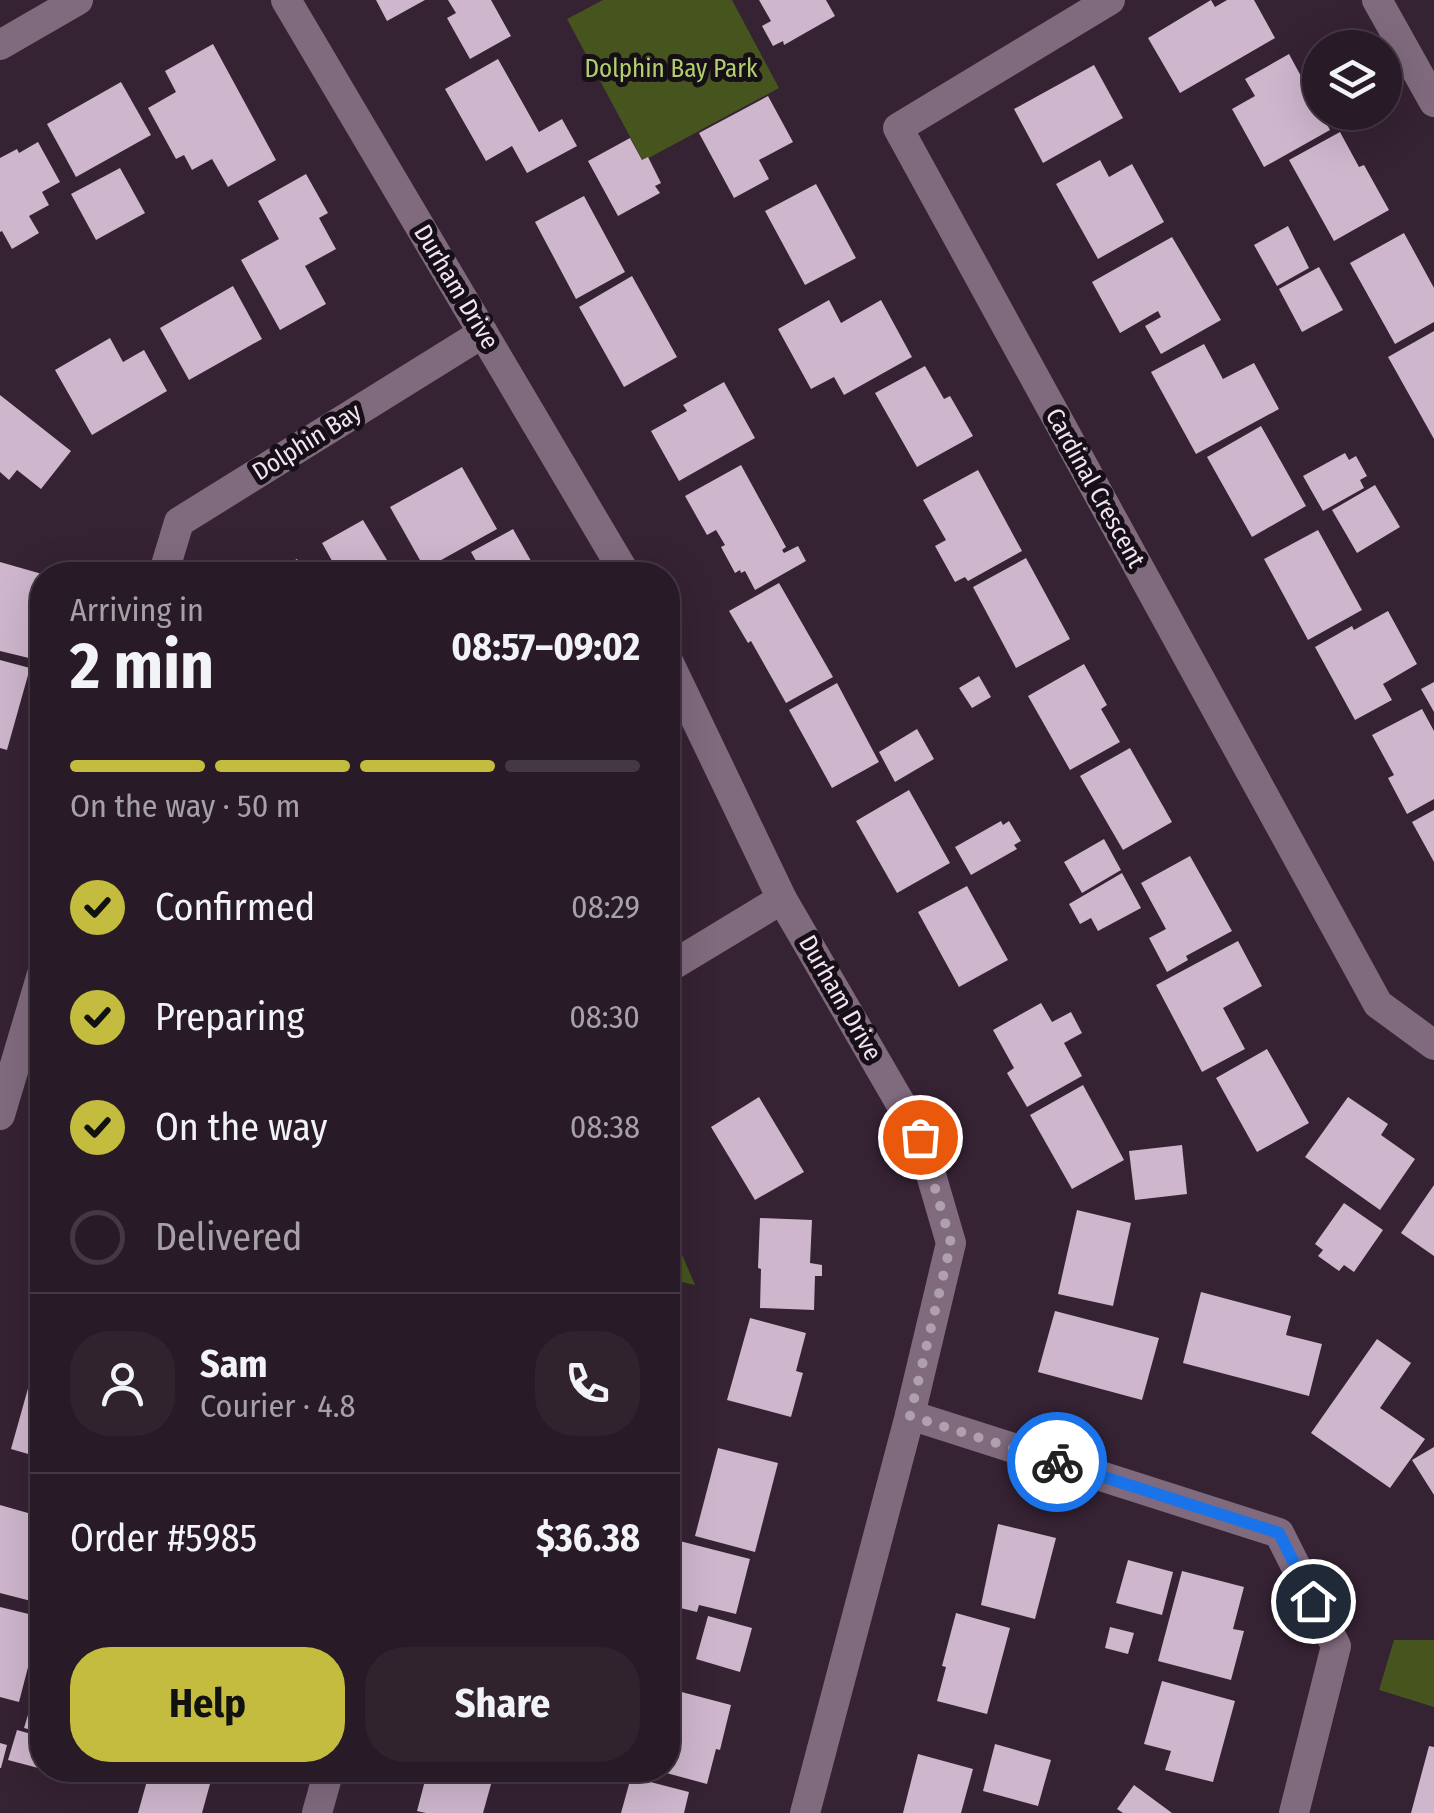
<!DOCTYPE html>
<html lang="en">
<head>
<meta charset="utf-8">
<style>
	:root { --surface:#281a26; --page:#30232e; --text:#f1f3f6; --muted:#a5a1a7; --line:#443843; --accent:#c4bc3e }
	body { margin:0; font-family:"Fira Sans Condensed",sans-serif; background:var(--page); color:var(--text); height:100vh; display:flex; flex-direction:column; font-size:38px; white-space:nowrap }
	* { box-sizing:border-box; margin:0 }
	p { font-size:32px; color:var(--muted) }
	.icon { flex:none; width:55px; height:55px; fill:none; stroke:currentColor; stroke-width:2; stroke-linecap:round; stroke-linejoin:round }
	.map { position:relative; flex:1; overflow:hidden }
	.side { position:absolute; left:30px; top:562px; width:650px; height:1220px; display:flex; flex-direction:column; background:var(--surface); border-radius:40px; box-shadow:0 10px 40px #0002,0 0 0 2px var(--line) }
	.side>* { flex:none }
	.controls { position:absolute; left:1302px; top:30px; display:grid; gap:20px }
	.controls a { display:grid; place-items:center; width:100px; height:100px; border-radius:50%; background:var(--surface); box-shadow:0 10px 40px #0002,0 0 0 2px var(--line); font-size:50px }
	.pin { position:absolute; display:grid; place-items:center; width:85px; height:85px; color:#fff; margin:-42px; border:5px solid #fff; border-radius:50%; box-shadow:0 2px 10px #0007 }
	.courier { position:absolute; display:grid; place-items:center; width:100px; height:100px; margin:-50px; border:8px solid #1a73e8; border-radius:50%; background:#fff; color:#222; box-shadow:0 2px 12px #0007 }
	.summary em { font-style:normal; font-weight:700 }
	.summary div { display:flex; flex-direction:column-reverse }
	.summary { display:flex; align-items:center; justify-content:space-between; height:170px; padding:0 40px }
	h1 { font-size:65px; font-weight:700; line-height:75px }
	.bar { display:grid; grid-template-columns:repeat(4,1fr); gap:15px 10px; align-content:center; height:120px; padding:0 40px }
	.bar i { height:12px; border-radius:8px; background:var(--line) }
	.bar .active { background:var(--accent) }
	.bar p { grid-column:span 4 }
	.line { display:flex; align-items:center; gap:25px; padding:0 40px; border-top:2px solid var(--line) }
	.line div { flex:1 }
	.round { display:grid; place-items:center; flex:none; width:105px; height:105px; border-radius:40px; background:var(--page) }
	ol { padding:0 40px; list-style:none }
	li { display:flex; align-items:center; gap:30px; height:110px }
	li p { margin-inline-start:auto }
	li .icon { padding:10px; border-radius:50%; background:var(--accent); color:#111; stroke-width:4 }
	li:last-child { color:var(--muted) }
	li i { width:55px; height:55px; border:5px solid var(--line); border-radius:50% }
	.cta { display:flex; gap:20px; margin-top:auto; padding:20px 40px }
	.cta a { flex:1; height:115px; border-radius:40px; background:var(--accent); color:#111; font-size:40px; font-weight:700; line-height:115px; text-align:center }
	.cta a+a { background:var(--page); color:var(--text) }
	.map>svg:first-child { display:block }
	.green { fill:#46551e }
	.building { fill:#ceb6cc }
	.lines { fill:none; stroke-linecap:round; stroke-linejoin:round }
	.minor { stroke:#806a7e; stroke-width:30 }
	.done { stroke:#afa0ae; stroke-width:10; stroke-dasharray:0 18 }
	.route { stroke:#1a73e8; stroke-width:12 }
	.labels { text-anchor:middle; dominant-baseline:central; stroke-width:10; stroke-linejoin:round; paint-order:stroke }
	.park-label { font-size:25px; fill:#b2cf6b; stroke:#170f17 }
	.street-label { font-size:25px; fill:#f1e4f0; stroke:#170f17 }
</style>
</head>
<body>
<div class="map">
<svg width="1434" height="1813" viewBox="0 0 1434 1813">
	<rect width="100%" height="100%" fill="#352233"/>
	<g class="green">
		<polygon points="603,0 732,0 779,88 643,161 567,19"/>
		<polygon points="668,1222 695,1285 668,1279"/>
		<polygon points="1394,1640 1434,1640 1434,1707 1379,1690"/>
	</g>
	<g class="building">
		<polygon points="376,0 425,0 387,21"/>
		<polygon points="448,0 491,0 511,36 470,59 447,18 456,13"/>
		<polygon points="759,0 826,0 835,16 784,45 783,41 773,46 762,26 771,21"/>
		<polygon points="1211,0 1215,7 1227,0 1254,0 1275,38 1180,93 1148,38"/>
		<polygon points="213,44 276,160 228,187 212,159 192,170 184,155 176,159 148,108 176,92 165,71"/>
		<polygon points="1289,54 1330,130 1264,167 1232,109 1255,96 1245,79"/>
		<polygon points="498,59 539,132 562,119 577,146 527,173 512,146 486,161 445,89"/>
		<polygon points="1094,65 1123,118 1043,163 1014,109"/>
		<polygon points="121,82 151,135 76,177 47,124"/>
		<polygon points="768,96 793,142 759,160 769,179 734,198 699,133"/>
		<polygon points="1340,132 1359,167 1364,165 1389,210 1334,241 1289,160"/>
		<polygon points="630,138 642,160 648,157 661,183 655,186 660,193 618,216 588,161"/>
		<polygon points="38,142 60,182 42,192 49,205 29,216 39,233 12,249 2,231 0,232 0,158 17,149 19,153"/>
		<polygon points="1100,160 1109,177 1132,164 1164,222 1098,259 1056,184"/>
		<polygon points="120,168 145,213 96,240 71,194"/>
		<polygon points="306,174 328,213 319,218 336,249 305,266 326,304 280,330 241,260 279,239 258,201"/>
		<polygon points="816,184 856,258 805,285 765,211"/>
		<polygon points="584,196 625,272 576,299 535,222"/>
		<polygon points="1288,226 1309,268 1277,286 1254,245"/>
		<polygon points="1404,233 1434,288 1434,322 1395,344 1350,263"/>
		<polygon points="1172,237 1221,320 1161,354 1145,326 1161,317 1158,311 1120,333 1092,282"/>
		<polygon points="1319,267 1343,310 1302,332 1279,289"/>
		<polygon points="632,276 677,357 624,387 579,307"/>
		<polygon points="233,286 262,339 189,380 160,328"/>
		<polygon points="829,300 841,323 881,300 912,357 844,395 834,377 811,389 778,329"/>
		<polygon points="1434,331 1434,439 1388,357"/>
		<polygon points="110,338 123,362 144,350 167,391 92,435 55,370"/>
		<polygon points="1204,344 1223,379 1254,363 1279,409 1196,454 1151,372"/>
		<polygon points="925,366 944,399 950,396 973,436 917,467 875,393"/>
		<polygon points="724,382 755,438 679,481 651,431 687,411 683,405"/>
		<polygon points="0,395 71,451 41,489 17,470 9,480 0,472"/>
		<polygon points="1261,426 1306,506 1252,537 1207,457"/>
		<polygon points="1345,453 1349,460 1356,456 1367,476 1360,480 1364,488 1323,511 1303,476"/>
		<polygon points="741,465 786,547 782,550 784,553 798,546 806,561 755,590 745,571 741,573 740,570 735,573 721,547 725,545 716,530 707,535 685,496"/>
		<polygon points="462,467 497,529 425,569 390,507"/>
		<polygon points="978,470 1022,551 968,581 965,577 955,582 935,546 946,540 923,500"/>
		<polygon points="1375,485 1400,527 1357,553 1332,510"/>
		<polygon points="363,520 396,575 325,575 336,568 322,543"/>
		<polygon points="513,529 539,575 484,575 471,552"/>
		<polygon points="1318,530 1362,610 1308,640 1264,559"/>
		<polygon points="1026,558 1070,639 1016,668 973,587"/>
		<polygon points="297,559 307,575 268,575"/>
		<polygon points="0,562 42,574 42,625 33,659 0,651"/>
		<polygon points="779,583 833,677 786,703 751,641 748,643 729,611"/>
		<polygon points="1388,611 1417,664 1383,684 1392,700 1355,720 1315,647 1352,626 1354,630"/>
		<polygon points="0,660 30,668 7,750 0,748"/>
		<polygon points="1084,664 1107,705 1101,709 1120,742 1070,770 1028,696"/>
		<polygon points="979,676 991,697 972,708 959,688"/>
		<polygon points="1434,682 1434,712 1421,689"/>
		<polygon points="837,683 879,762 832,788 789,710"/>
		<polygon points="1422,709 1434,731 1434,799 1407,814 1388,778 1394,775 1372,735"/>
		<polygon points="917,729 934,759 895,782 879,752"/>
		<polygon points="1130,748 1172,822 1123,850 1080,776"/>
		<polygon points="909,790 950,863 897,893 856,821"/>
		<polygon points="1434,810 1434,862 1412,822"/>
		<polygon points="1001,821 1003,825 1009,821 1021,841 1014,845 1017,849 971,875 955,847"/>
		<polygon points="1104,839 1121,870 1082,893 1064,862"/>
		<polygon points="1190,856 1232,931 1186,956 1188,960 1167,972 1149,938 1166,929 1141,883"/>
		<polygon points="1122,873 1141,908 1098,931 1091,918 1080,924 1069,904"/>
		<polygon points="967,886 1008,960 959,987 918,912"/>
		<polygon points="1238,941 1262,986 1223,1008 1245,1049 1202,1072 1156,985"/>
		<polygon points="1041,1003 1052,1022 1071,1012 1082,1033 1064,1043 1082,1076 1027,1107 1007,1073 1014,1068 993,1030"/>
		<polygon points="1267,1049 1309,1123 1257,1152 1216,1078"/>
		<polygon points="1083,1085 1124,1160 1072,1189 1030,1115"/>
		<polygon points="759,1097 804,1172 755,1200 711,1127"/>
		<polygon points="1348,1097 1388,1124 1381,1135 1415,1159 1380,1210 1305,1157"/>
		<polygon points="1182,1145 1187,1194 1135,1200 1129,1151"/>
		<polygon points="1434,1185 1434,1256 1401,1233"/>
		<polygon points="1344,1203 1383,1230 1354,1272 1344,1265 1339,1271 1318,1256 1323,1250 1315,1244"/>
		<polygon points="1077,1210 1131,1223 1113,1306 1058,1294"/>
		<polygon points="760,1218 812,1220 810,1263 822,1265 822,1276 815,1276 814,1310 760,1308 761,1269 758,1268"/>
		<polygon points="1201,1292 1291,1316 1286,1335 1322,1344 1309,1396 1183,1363"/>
		<polygon points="1055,1311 1159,1338 1142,1400 1038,1372"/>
		<polygon points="750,1318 806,1333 796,1371 803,1373 791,1417 727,1400"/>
		<polygon points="1377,1339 1411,1363 1380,1408 1425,1439 1390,1488 1311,1433"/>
		<polygon points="34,1367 42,1370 42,1458 11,1449"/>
		<polygon points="1434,1447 1434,1495 1412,1460"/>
		<polygon points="718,1448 778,1463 755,1552 695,1536"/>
		<polygon points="0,1505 42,1517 42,1591 39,1603 0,1593"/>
		<polygon points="998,1524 1056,1538 1035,1619 981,1605"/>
		<polygon points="668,1538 750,1559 736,1614 699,1605 697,1612 668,1605"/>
		<polygon points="1128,1560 1173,1572 1162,1615 1116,1603"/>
		<polygon points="1182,1571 1244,1587 1233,1629 1244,1631 1231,1680 1158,1661"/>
		<polygon points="0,1607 41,1617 19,1702 0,1697"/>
		<polygon points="956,1613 1010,1628 987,1714 937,1701 946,1667 942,1666"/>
		<polygon points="708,1616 752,1628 740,1672 696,1659"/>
		<polygon points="1110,1627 1134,1633 1128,1654 1105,1648"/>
		<polygon points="668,1656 680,1659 669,1701 668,1701"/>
		<polygon points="1162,1681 1235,1701 1213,1782 1165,1770 1171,1751 1144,1744"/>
		<polygon points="38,1682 42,1683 42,1733 24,1728"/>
		<polygon points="674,1690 731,1705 720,1750 716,1749 707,1784 659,1771 668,1770 668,1713"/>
		<polygon points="17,1730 42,1737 42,1769 8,1760"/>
		<polygon points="0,1743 7,1745 1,1768 0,1768"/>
		<polygon points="995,1744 1051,1760 1038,1806 983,1791"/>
		<polygon points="1429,1746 1434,1747 1434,1813 1411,1813"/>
		<polygon points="918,1754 973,1769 961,1813 903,1813"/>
		<polygon points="150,1770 160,1770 210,1784 202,1813 138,1813"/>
		<polygon points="436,1770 495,1770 483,1813 426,1813 417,1811 427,1773 434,1775"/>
		<polygon points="631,1777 689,1792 684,1813 621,1813"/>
		<polygon points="1134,1785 1172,1813 1123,1813 1117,1809"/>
	</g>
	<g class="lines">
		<g class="minor">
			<polyline points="286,0 626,575"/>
			<polyline points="1110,0 898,128 1378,1004 1434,1045"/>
			<polyline points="1377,0 1434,102"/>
			<polyline points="0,45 78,0"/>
			<polyline points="163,575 179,522 483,333"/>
			<polyline points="668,661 782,899 920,1137 951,1243 910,1415 805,1813"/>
			<polyline points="668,968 782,899"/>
			<polyline points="0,1115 42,974"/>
			<polyline points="910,1415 1279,1533 1336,1646 1294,1813"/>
			<polyline points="317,1813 329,1770"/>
		</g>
	</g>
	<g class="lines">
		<polyline class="done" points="920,1137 951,1243 910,1416 1057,1462"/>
		<polyline class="route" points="1057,1462 1279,1533 1313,1601"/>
	</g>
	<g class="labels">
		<g class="park-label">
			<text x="671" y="69">Dolphin Bay Park</text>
		</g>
		<g class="street-label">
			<text transform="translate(456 287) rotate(59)">Durham Drive</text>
			<text transform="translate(307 442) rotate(-32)">Dolphin Bay</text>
			<text transform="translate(1095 488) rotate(61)">Cardinal Crescent</text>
			<text transform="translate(840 998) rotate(60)">Durham Drive</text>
		</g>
	</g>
</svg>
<div class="controls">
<a><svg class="icon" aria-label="layers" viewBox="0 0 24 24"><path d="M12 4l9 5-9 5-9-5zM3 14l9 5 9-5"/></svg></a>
</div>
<div class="pin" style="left:920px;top:1137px;background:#ea580c"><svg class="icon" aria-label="bag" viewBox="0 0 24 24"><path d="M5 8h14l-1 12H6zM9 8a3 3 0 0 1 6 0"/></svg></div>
<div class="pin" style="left:1313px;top:1601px;background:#1f2937"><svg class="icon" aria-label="home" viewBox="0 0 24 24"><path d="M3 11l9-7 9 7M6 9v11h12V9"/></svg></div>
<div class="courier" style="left:1057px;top:1462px"><svg class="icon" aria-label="bike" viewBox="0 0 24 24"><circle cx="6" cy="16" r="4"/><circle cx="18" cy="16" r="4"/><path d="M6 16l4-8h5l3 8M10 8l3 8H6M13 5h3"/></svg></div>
<section class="side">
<div class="summary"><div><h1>2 min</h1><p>Arriving in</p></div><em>08:57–09:02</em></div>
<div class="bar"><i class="active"></i><i class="active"></i><i class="active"></i><i></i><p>On the way · 50 m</p></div>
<ol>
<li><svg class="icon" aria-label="check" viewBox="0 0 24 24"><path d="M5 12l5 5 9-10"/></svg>Confirmed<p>08:29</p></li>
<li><svg class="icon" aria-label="check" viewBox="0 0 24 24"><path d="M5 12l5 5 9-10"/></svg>Preparing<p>08:30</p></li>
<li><svg class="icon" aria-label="check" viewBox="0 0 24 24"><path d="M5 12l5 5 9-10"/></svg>On the way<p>08:38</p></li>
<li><i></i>Delivered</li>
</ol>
<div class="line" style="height:180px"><a class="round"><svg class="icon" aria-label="person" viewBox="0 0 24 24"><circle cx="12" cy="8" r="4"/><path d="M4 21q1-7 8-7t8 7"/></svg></a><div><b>Sam</b><p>Courier · 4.8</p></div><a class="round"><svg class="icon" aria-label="phone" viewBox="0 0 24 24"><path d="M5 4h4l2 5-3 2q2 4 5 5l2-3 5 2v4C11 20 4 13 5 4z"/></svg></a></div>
<div class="line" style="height:130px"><div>Order #5985</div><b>$36.38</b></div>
<div class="cta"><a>Help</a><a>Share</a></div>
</section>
</div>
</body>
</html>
